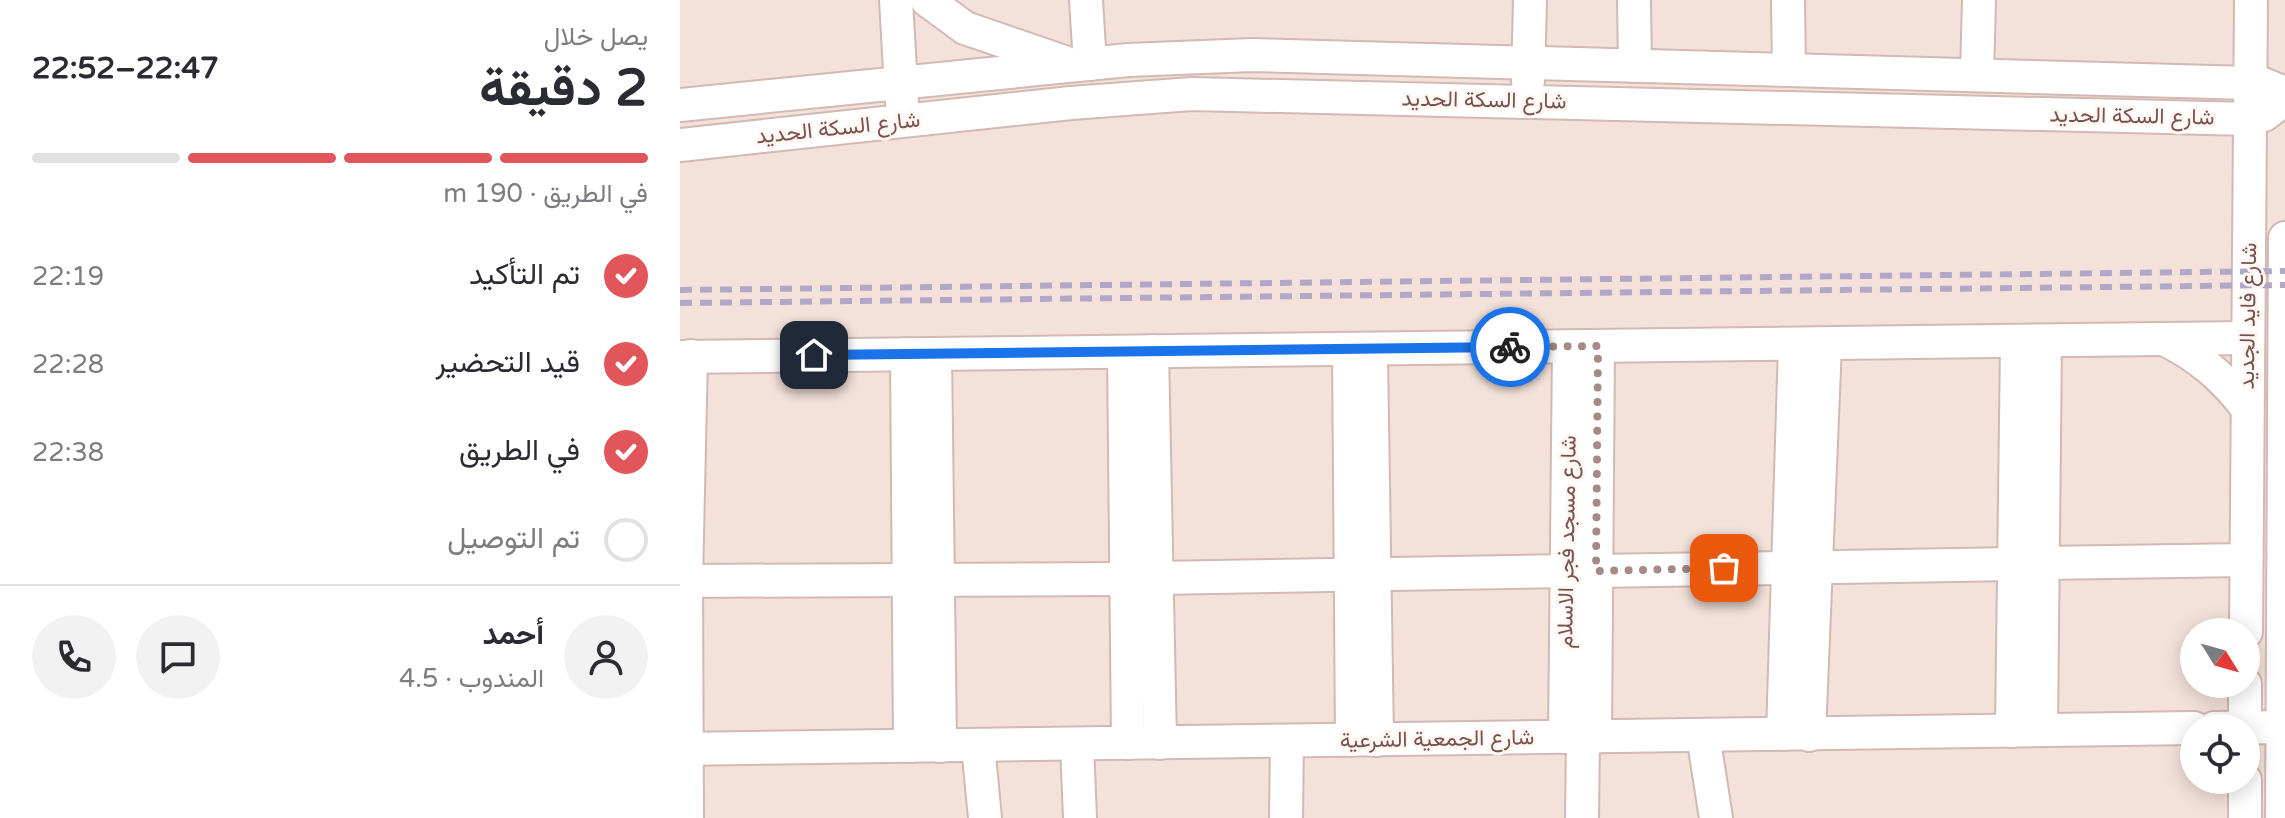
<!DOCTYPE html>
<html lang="ar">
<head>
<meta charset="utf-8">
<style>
	:root { --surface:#fff; --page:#f2f2f3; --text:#2b2b33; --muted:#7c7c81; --line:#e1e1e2; --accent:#e2555a }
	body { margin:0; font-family:"Varela Round",Vazirmatn,sans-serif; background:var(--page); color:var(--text); direction:rtl; height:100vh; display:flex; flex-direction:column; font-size:30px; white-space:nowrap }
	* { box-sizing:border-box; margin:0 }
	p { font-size:26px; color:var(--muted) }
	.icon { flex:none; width:44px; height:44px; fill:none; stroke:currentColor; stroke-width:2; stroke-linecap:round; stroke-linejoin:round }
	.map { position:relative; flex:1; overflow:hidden; direction:ltr }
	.panel { display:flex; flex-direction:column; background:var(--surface); width:680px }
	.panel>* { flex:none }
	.needle { width:52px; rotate:127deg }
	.fabs { position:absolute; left:1500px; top:618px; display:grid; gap:16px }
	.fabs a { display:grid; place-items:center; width:80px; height:80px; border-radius:50%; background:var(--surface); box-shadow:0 4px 20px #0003; font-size:40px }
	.pin { position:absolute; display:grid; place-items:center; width:68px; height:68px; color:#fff; margin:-34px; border-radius:16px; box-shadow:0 4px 12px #0006 }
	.courier { position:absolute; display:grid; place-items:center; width:80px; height:80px; margin:-40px; border:6px solid #1a73e8; border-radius:50%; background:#fff; color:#222; box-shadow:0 2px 10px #0007 }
	.headline em { font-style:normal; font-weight:700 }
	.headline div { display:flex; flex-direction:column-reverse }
	.headline { display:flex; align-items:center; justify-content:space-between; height:136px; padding:0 32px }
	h1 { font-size:52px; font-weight:700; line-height:60px }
	.bar { display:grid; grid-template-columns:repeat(4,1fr); gap:12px 8px; align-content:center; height:96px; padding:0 32px }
	.bar i { height:10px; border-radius:6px; background:var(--line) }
	.bar .selected { background:var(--accent) }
	.bar p { grid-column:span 4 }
	.line { display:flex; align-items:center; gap:20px; padding:0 32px; border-top:2px solid var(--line) }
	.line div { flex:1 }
	.round { display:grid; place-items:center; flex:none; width:84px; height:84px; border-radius:42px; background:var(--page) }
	ol { padding:0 32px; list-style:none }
	li { display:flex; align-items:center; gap:24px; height:88px }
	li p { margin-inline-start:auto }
	li .icon { padding:8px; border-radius:50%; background:var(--accent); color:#fff; stroke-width:4 }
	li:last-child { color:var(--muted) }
	li i { width:44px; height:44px; border:4px solid var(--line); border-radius:50% }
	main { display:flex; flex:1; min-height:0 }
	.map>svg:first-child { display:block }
	.residential { fill:#f4e2da; fill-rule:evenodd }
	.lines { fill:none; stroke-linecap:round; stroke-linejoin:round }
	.minor-casing { stroke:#d2b9b3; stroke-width:36 }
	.minor { stroke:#fff; stroke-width:32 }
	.rail { stroke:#b1a8c8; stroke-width:6; stroke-dasharray:12 8; stroke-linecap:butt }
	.done { stroke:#a68a85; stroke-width:8; stroke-dasharray:0 14.4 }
	.route { stroke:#1a73e8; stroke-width:10 }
	.labels { text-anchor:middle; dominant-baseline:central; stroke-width:6; stroke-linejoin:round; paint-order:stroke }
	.street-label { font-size:22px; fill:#78524e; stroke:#fff7f3 }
</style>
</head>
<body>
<main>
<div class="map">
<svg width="1605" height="818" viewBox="0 0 1605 818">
	<rect width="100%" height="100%" fill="#fcf2ec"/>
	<path class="residential" d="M0,0H1605V818H0ZM1514,632H1566V684H1514ZM1514,728H1566V780H1514Z"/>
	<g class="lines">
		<g class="minor-casing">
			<g id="minor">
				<polyline points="216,0 222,105"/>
				<polyline points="247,0 285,28 384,62"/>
				<polyline points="406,0 410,64"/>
				<polyline points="954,0 955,66"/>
				<polyline points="1108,0 1109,70"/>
				<polyline points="1297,75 1299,0"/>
				<polyline points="848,81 850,0"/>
				<polyline points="0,105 448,60 572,55 1570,83 1583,84 1605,93"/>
				<polyline points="0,145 391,103 512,94 1569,119 1584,115 1605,99"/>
				<path d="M1484,339C1519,356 1544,378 1567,408"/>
				<polyline points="669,349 672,740"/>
				<polyline points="472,351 480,743"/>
				<polyline points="444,352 448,743"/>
				<polyline points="227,354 230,746"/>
				<polyline points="255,354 260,746"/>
				<polyline points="691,355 697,740"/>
				<polyline points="0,357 1567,338"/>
				<polyline points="1363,563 1566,560"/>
				<polyline points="916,571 1334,564"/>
				<polyline points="477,578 887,571"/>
				<polyline points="0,581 446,579"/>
				<polyline points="1566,632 1571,0"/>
				<polyline points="1534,728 1605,727"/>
				<polyline points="1565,728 1565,684"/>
				<polyline points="1361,730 1365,341"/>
				<polyline points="1332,731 1337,342"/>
				<polyline points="1103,734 1115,344"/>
				<polyline points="1023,735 1036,818"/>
				<polyline points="1129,735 1145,344"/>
				<polyline points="885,737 889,347"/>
				<polyline points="915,737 918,346"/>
				<polyline points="397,744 400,818"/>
				<polyline points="298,745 305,818"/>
				<polyline points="0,749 1514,728"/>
				<polyline points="7,818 6,581 11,356"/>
				<polyline points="606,818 607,741"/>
				<polyline points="902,818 903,737"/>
				<polyline points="1565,818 1565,780"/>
				<polyline points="1602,818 1605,238"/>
			</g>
		</g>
		<use href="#minor" class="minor"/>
		<g class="rail">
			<polyline points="0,290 1605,271"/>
			<polyline points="0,303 1605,285"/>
		</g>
	</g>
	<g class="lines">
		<polyline class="done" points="830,347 918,346 916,571 1044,568"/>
		<polyline class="route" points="134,355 830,347"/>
	</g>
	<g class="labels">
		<g class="street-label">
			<text transform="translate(804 100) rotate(1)">شارع السكة الحديد</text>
			<text transform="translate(1452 116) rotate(1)">شارع السكة الحديد</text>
			<text transform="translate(158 128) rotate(-6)">شارع السكة الحديد</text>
			<text transform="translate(1568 316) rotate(-89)">شارع فايد الجديد</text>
			<text transform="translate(887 542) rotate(-89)">شارع مسجد فجر الاسلام</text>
			<text transform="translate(757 739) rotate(-1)">شارع الجمعية الشرعية</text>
		</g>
	</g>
</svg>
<div class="fabs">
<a><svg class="needle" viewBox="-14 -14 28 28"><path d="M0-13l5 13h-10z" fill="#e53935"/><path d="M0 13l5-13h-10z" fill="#7c7c81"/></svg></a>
<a><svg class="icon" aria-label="locate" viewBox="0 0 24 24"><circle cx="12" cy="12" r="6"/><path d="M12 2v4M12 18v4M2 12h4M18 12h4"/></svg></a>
</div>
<div class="pin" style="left:1044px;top:568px;background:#ea580c"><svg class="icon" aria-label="bag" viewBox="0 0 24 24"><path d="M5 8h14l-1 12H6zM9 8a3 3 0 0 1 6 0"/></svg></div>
<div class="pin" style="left:134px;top:355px;background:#1f2937"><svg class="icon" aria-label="home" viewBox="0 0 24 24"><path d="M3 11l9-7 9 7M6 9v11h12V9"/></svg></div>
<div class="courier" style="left:830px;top:347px"><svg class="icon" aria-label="bike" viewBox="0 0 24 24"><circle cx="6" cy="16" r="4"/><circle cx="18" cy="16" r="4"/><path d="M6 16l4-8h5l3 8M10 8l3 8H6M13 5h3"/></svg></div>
</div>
<section class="panel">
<div class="headline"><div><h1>2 دقيقة</h1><p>يصل خلال</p></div><em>22:47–22:52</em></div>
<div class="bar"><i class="selected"></i><i class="selected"></i><i class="selected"></i><i></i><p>في الطريق · 190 m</p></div>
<ol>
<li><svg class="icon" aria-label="check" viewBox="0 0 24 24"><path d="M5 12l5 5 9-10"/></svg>تم التأكيد<p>22:19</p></li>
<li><svg class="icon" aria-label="check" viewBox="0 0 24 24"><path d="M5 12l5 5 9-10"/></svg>قيد التحضير<p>22:28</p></li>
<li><svg class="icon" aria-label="check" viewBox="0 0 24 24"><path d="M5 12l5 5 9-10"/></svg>في الطريق<p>22:38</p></li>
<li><i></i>تم التوصيل</li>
</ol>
<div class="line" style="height:144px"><a class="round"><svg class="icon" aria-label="person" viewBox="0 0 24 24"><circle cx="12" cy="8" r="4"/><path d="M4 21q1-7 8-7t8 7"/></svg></a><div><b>أحمد</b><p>المندوب · 4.5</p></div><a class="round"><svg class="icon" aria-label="chat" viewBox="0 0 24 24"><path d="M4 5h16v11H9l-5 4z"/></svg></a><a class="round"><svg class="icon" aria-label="phone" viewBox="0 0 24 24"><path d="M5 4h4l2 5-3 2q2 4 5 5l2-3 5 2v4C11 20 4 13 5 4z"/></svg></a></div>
</section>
</main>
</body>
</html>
